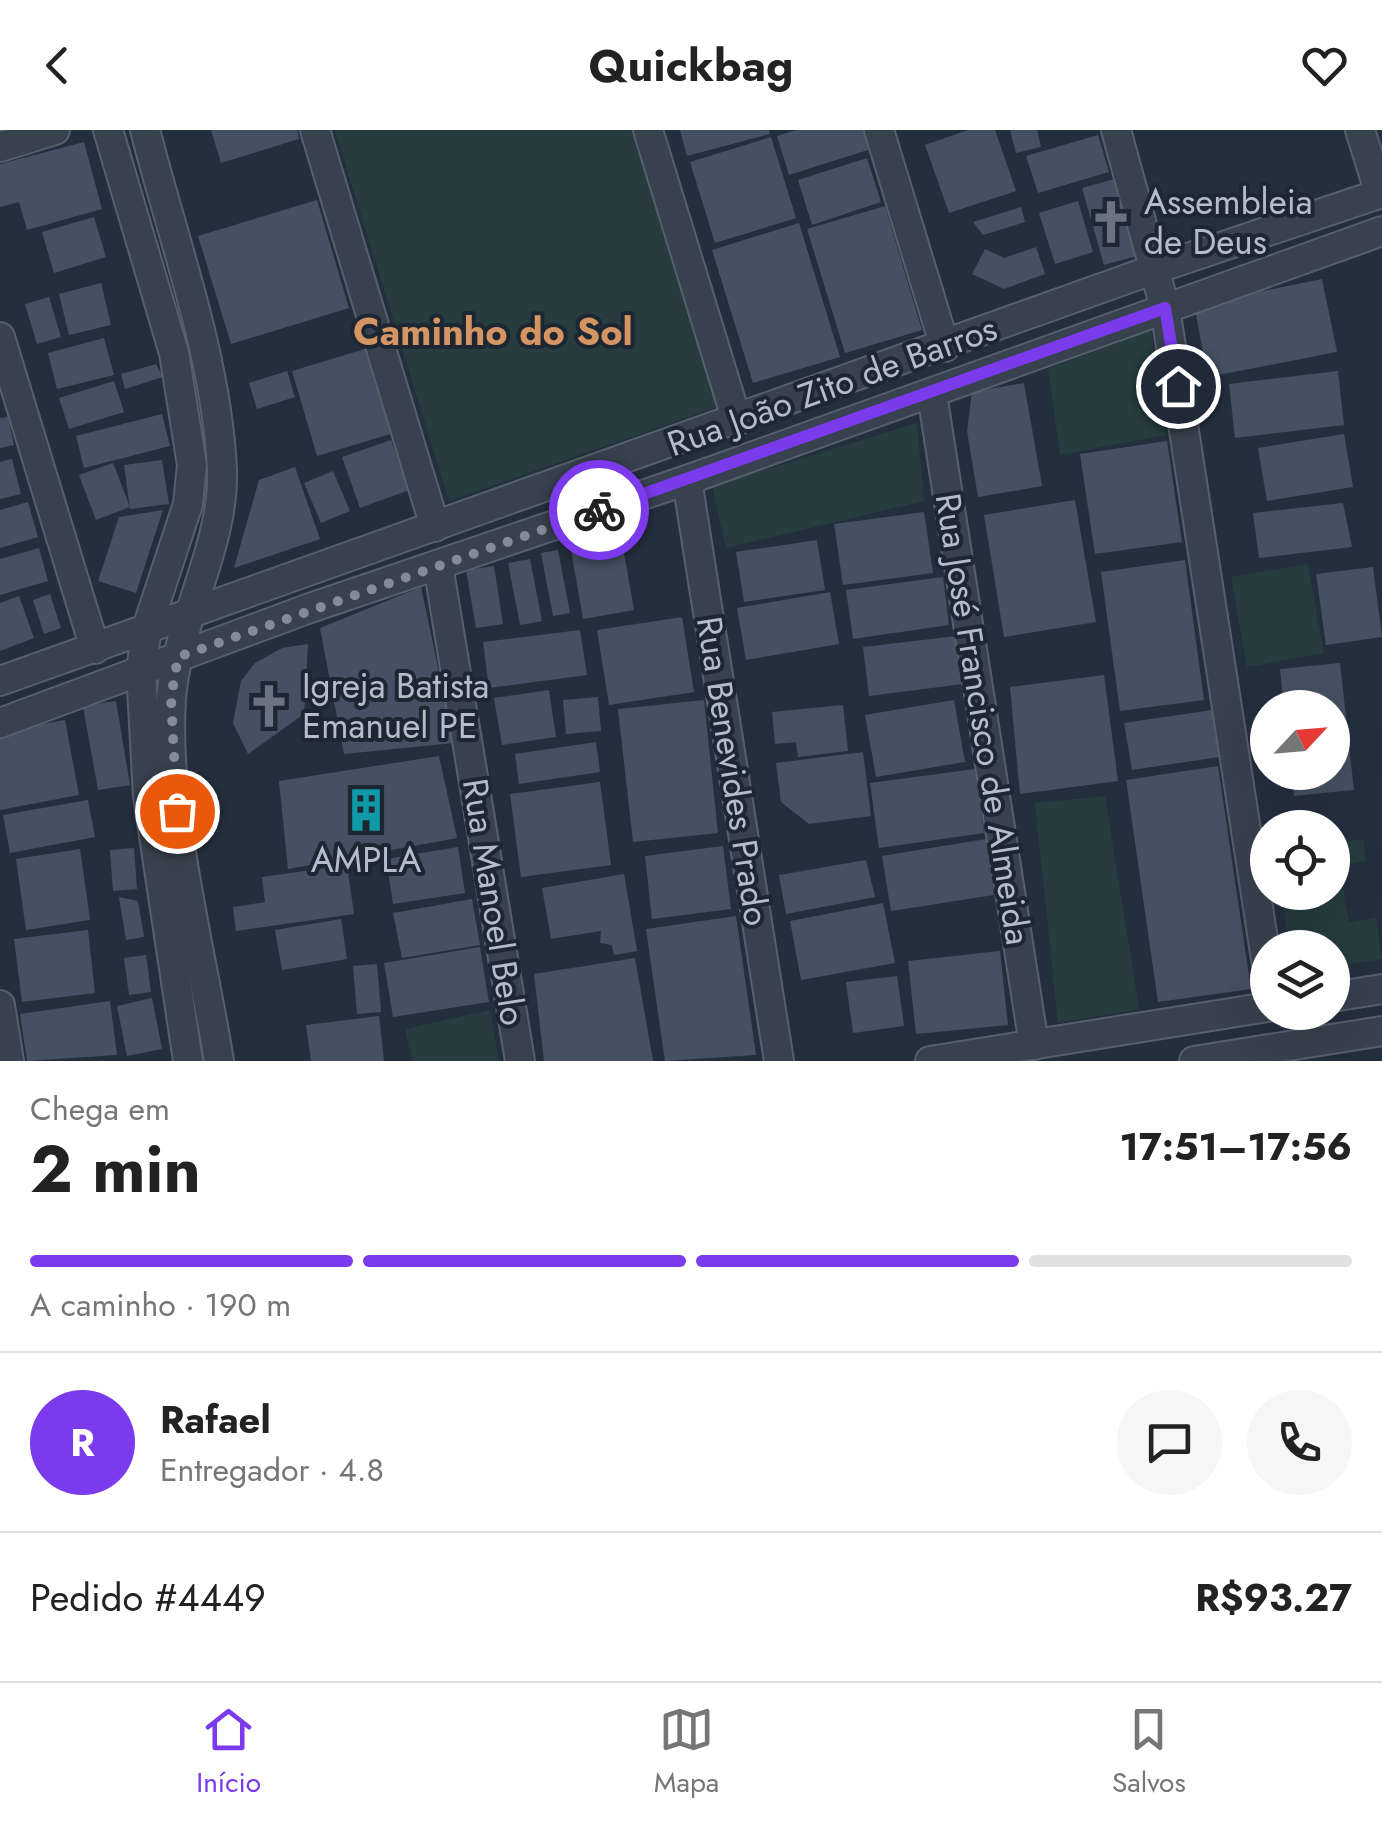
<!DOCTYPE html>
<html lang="pt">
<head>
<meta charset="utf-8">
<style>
	:root { --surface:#fff; --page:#f6f6f6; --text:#222; --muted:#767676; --line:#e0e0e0; --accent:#7c3aed }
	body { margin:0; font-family:Jost,sans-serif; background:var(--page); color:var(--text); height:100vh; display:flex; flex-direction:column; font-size:38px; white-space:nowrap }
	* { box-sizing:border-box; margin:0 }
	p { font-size:32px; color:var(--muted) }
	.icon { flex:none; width:55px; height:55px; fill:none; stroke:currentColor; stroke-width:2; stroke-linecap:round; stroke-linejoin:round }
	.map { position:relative; height:931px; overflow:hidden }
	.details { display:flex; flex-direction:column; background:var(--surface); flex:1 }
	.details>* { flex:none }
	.needle { width:65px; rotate:64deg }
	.buttons { position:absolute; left:1250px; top:560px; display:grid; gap:20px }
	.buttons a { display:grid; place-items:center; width:100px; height:100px; border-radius:50%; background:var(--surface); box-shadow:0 10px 40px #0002; font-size:50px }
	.pin { position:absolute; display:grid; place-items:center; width:85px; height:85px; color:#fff; margin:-42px; border:5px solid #fff; border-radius:50%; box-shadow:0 2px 10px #0007 }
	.courier { position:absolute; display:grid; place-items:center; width:100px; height:100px; margin:-50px; border:8px solid #7c3aed; border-radius:50%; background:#fff; color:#222; box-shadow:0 2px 12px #0007 }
	.overview em { font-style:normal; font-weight:700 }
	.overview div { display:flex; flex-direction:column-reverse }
	.overview { display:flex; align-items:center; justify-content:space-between; height:170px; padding:0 30px }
	h1 { font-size:65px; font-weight:700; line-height:75px }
	.bar { display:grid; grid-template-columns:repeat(4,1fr); gap:15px 10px; align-content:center; height:120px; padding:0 30px }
	.bar i { height:12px; border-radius:8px; background:var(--line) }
	.bar .on { background:var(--accent) }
	.bar p { grid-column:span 4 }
	.line { display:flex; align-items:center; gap:25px; padding:0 30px; border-top:2px solid var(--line) }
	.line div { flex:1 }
	.round { display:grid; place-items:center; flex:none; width:105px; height:105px; border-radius:52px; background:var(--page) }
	header { display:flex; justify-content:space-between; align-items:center; height:130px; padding:0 30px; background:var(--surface); font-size:45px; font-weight:700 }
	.dock { display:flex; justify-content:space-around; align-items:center; height:140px; border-top:2px solid var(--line); background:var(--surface); font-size:28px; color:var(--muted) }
	.dock a { display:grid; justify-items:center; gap:5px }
	.dock .on { color:var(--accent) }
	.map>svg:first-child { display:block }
	.green { fill:#263c3f }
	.building { fill:#455162 }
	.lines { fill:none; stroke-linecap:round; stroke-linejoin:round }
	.minor-casing { stroke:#565f6c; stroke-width:32 }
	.minor { stroke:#38414e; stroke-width:28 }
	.done { stroke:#828b98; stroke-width:10; stroke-dasharray:0 18 }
	.route { stroke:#7c3aed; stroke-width:12 }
	.labels { text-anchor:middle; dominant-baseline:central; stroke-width:8; stroke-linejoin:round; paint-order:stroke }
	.poi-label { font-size:35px; fill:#b4bcc9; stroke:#1d2633; text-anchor:start }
	.street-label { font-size:35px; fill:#b4bcc9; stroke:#1d2633 }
	.neighbourhood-label { font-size:38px; font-weight:bold; fill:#d59563; stroke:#1d2633 }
</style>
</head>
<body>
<header><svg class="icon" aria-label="back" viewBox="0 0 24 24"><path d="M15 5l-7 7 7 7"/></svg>Quickbag<svg class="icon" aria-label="heart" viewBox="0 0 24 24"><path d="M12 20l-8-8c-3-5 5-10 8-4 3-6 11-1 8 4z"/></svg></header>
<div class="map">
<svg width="1382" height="931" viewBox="0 0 1382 931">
	<rect width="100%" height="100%" fill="#242f3e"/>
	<g class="green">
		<polygon points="335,0 631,0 717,277 449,371"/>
		<polygon points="1151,200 1166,305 1060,325 1048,239"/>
		<polygon points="917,293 924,371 726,418 712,356"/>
		<polygon points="1308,434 1324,523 1247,537 1231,447"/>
		<polygon points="1105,666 1139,879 1058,893 1035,673"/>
		<polygon points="1363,709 1366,731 1339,737 1349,792 1376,788 1382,829 1333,837 1332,818 1290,817 1281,763 1332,762 1333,714"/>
		<polygon points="490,880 499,931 412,931 405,899"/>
	</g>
	<g class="building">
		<polygon points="211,0 297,0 299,9 221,33"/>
		<polygon points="680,0 769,0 770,4 687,26"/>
		<polygon points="796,0 864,0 871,19 789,45 777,6"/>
		<polygon points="968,0 995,0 1016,61 949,83 925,15"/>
		<polygon points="1010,0 1037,0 1041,17 1016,23"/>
		<polygon points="1098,5 1109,42 1038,63 1026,26"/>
		<polygon points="771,7 796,88 715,113 690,32"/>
		<polygon points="84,12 102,79 27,100 19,72 0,77 0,34"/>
		<polygon points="867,28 881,72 812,95 798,50"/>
		<polygon points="1118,48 1140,125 1104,135 1082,58"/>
		<polygon points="317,70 349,178 231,214 198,106"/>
		<polygon points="1078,71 1093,122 1055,134 1039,83"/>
		<polygon points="885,76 922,200 845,223 807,99"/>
		<polygon points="1021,77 1025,92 983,105 973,92"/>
		<polygon points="94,87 106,127 54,143 42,102"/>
		<polygon points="799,93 840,227 753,253 712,120"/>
		<polygon points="1036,117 1045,144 1004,159 972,144 985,119 1004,128"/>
		<polygon points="1322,149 1337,222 1208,247 1194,175"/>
		<polygon points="101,153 111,195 69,205 59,164"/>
		<polygon points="49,167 61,207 37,214 25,174"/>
		<polygon points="104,208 114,245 57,259 48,223"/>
		<polygon points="368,218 394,303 317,326 292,241"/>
		<polygon points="156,234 163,247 125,259 121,244"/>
		<polygon points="287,241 295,267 257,279 249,253"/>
		<polygon points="1338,241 1344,295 1235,308 1229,254"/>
		<polygon points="114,251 124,282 69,299 59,268"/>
		<polygon points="1024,253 1042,356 978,367 967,301 972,262"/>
		<polygon points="162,284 170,316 84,338 76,306"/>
		<polygon points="8,287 14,315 0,318 0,288"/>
		<polygon points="1344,304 1353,357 1267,371 1258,318"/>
		<polygon points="391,310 409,360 360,378 342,327"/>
		<polygon points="1167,311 1182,412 1095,424 1080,324"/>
		<polygon points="12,329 21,364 0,369 0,332"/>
		<polygon points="162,330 169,374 130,379 124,335"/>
		<polygon points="113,333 130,377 96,390 79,345"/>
		<polygon points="295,337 320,409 234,438 259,350"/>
		<polygon points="333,341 350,381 321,393 304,353"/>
		<polygon points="1075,370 1096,492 1004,507 984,385"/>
		<polygon points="28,372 38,407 0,418 0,380"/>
		<polygon points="1343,373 1352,417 1259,428 1253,383"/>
		<polygon points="163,380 136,463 98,451 119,387"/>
		<polygon points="924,382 933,443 843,455 834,394"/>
		<polygon points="619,394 634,480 583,489 568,403"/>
		<polygon points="817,410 825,460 744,472 736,422"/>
		<polygon points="39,418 48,451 0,465 0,429"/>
		<polygon points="558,420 570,483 553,486 541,423"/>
		<polygon points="530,429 542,491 520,495 508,433"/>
		<polygon points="1185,430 1204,570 1120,581 1101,442"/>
		<polygon points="494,436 503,494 476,498 466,440"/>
		<polygon points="1373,437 1382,507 1326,515 1316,444"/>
		<polygon points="943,447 949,495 853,509 846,460"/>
		<polygon points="421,457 454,613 344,624 320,498"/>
		<polygon points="830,462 839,514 746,530 737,478"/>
		<polygon points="50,464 61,498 44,504 33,470"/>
		<polygon points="19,466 34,508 0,521 0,473"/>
		<polygon points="682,487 694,562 609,575 597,500"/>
		<polygon points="580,500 587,545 489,558 483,512"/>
		<polygon points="957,506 963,554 869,566 863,517"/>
		<polygon points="308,514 304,584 248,624 233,593 241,551 255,533 282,518"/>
		<polygon points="1340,533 1354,660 1294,666 1291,642 1332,642 1332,578 1284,578 1280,539"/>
		<polygon points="1104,545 1118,651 1020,664 1010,557"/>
		<polygon points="549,560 556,607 502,615 494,568"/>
		<polygon points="598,567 601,601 566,604 563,570"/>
		<polygon points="704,570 718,703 633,712 618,579"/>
		<polygon points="954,570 965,632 876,647 865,585"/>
		<polygon points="116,571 130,655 98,660 83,576"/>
		<polygon points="843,575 848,621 798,627 796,612 775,614 772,582"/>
		<polygon points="1212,580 1219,627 1132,640 1124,593"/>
		<polygon points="65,590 79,665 0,680 0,602"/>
		<polygon points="596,612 600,642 519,654 515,624"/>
		<polygon points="863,622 871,686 809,694 781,672 776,633"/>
		<polygon points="439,626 457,708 288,739 279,651"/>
		<polygon points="1218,636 1251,859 1158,872 1126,650"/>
		<polygon points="975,639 984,703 879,718 870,653"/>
		<polygon points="600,652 611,735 521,747 510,664"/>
		<polygon points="88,670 95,707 10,723 3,685"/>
		<polygon points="986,709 994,765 891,781 882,726"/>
		<polygon points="723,716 731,779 652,789 645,726"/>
		<polygon points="458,717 465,763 393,774 386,729"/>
		<polygon points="134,718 137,759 113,761 110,720"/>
		<polygon points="80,719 90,790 26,800 16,729"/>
		<polygon points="866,730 875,767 786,784 779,745"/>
		<polygon points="347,735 354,784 236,801 233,777 265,772 262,747"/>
		<polygon points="624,744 637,821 614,825 612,815 600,813 601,801 551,809 542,758"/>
		<polygon points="119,767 138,771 144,807 126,810"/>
		<polygon points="472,769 480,815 402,828 393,783"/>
		<polygon points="883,773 895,833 801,850 790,791"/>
		<polygon points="736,786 756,925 665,931 646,799"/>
		<polygon points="341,789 347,829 282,840 275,800"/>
		<polygon points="88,800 95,863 22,872 14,809"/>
		<polygon points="480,817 489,872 393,887 384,833"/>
		<polygon points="1000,821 1008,895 916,904 908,831"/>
		<polygon points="146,825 151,862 129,865 124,828"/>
		<polygon points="635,828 653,931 544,931 534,844"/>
		<polygon points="377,834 381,882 357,884 353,836"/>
		<polygon points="897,846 904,896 853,903 846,852"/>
		<polygon points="152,868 162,919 127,926 117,876"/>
		<polygon points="110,871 117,925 27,931 20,884"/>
		<polygon points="379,886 384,931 311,931 306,895"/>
	</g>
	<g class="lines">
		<g class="minor-casing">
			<g id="minor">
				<polyline points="108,0 174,223 192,335 188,374 147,498 141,540 148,666 188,931"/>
				<path d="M145,0C173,109 217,228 222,340C225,415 176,494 171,570C164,682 201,819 219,931"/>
				<polyline points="315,0 435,397"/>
				<polyline points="648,0 737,291"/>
				<polyline points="879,0 945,217"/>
				<polyline points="1116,0 1165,178 1268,842"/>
				<polyline points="1360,0 1380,64"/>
				<polyline points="0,17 55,0"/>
				<polyline points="0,207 95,519"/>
				<polyline points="932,264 1034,915"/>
				<polyline points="687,350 779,931"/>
				<polyline points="438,435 520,931"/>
				<polyline points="0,551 1152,140 1382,63"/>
				<polyline points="0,593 310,478 687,350 1382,101"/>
				<polyline points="1332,867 1382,859"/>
				<polyline points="0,875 9,931"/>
				<polyline points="930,931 1268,877"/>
				<polyline points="1194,931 1382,901"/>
			</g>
		</g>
		<use href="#minor" class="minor"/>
	</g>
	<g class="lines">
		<polyline class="done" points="177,681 171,568 178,527 599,380"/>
		<polyline class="route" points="599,380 1165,178 1178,256"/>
	</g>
	<defs>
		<g id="church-bare" transform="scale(3.45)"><path d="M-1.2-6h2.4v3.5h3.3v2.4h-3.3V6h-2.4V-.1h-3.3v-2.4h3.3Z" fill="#6b7280" stroke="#1d2633" stroke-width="2.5" paint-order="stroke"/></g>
		<g id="building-bare" transform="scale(3.45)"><path d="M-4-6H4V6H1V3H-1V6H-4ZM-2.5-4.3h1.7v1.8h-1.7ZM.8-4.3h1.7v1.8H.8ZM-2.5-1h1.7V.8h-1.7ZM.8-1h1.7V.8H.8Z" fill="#0f9aa8" stroke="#1d2633" stroke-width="2.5" paint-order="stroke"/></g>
	</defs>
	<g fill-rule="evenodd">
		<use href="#church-bare" x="1111" y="92"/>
		<use href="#church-bare" x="269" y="576"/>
		<use href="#building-bare" x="366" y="680"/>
	</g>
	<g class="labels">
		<g class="poi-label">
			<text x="1144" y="72">Assembleia<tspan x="1144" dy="40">de Deus</tspan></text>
			<text x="302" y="556">Igreja Batista<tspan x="302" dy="40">Emanuel PE</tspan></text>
			<text x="366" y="730" text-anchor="middle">AMPLA</text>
		</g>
		<g class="street-label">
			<text transform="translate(832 256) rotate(-20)">Rua João Zito de Barros</text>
			<text transform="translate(983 589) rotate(81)">Rua José Francisco de Almeida</text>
			<text transform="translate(733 641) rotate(81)">Rua Benevides Prado</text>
			<text transform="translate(494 772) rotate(81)">Rua Manoel Belo</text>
		</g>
		<g class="neighbourhood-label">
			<text x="493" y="201">Caminho do Sol</text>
		</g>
	</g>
</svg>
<div class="buttons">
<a><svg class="needle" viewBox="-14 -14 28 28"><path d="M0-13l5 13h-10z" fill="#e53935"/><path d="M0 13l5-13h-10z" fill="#767676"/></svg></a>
<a><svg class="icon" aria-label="locate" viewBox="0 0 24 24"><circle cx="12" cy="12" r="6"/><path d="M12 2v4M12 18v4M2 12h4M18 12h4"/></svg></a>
<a><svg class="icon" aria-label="layers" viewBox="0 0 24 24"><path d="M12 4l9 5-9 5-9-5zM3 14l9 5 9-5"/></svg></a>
</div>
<div class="pin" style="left:177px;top:681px;background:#ea580c"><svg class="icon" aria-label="bag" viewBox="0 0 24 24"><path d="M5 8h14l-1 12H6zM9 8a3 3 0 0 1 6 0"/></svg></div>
<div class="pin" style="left:1178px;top:256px;background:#1f2937"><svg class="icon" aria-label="home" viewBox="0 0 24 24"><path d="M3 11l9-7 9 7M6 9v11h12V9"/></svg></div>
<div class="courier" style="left:599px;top:380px"><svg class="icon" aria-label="bike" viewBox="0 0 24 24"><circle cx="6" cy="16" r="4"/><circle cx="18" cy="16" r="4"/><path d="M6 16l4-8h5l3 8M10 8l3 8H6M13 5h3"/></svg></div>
</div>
<section class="details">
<div class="overview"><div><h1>2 min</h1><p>Chega em</p></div><em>17:51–17:56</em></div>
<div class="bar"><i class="on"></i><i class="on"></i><i class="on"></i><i></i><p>A caminho · 190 m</p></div>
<div class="line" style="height:180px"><b class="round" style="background:var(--accent);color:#fff">R</b><div><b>Rafael</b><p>Entregador · 4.8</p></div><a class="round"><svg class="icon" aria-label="chat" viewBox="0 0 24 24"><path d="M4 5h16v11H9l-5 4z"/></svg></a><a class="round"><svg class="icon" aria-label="phone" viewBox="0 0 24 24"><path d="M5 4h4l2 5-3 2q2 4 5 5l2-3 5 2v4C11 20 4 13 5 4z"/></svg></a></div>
<div class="line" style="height:130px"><div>Pedido #4449</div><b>R$93.27</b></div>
</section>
<nav class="dock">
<a class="on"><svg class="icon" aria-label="home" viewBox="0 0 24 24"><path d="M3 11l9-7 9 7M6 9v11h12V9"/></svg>Início</a>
<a><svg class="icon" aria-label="map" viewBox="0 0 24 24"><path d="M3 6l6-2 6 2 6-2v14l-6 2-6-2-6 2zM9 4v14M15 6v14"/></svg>Mapa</a>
<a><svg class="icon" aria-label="saved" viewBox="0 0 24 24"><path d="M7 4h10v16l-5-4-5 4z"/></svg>Salvos</a>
</nav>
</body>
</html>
